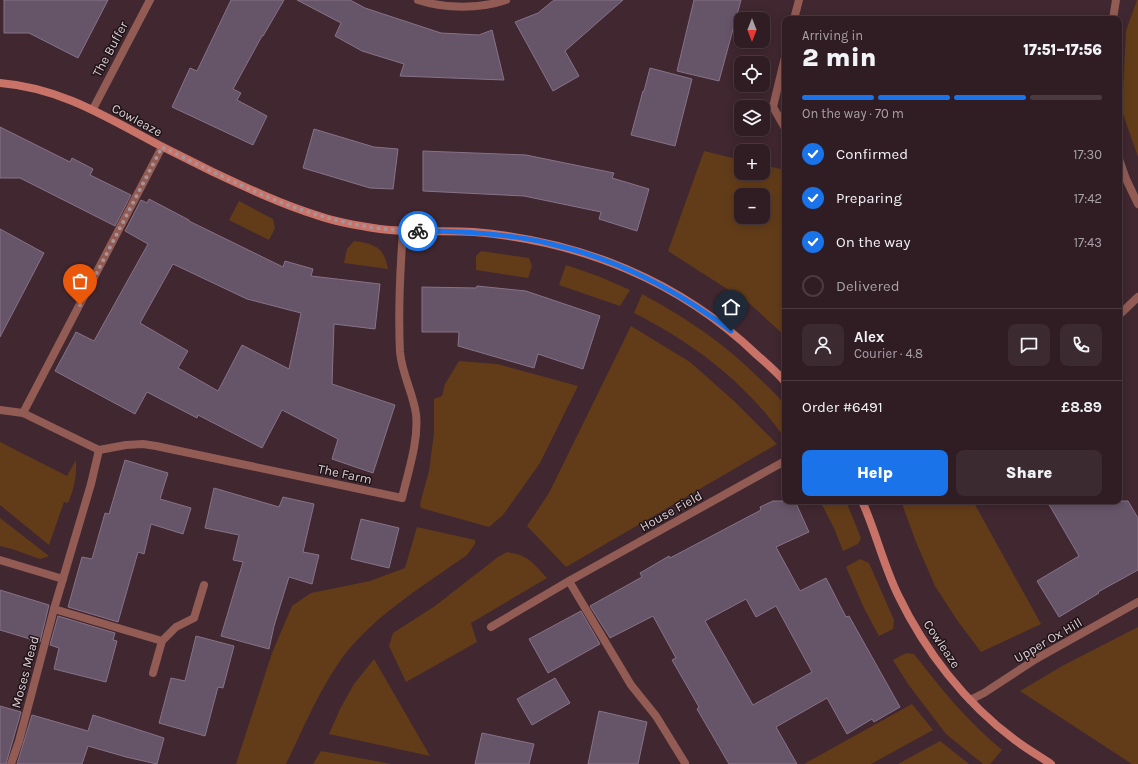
<!DOCTYPE html>
<html lang="en">
<head>
<meta charset="utf-8">
<style>
	:root { --surface:#301d24; --page:#3c2a31; --text:#f1f3f6; --muted:#a8a2a6; --line:#4b3b41; --accent:#1a73e8 }
	body { margin:0; font-family:Karla,sans-serif; background:var(--page); color:var(--text); height:100vh; display:flex; flex-direction:column; font-size:15px; white-space:nowrap }
	* { box-sizing:border-box; margin:0 }
	p { font-size:13px; color:var(--muted) }
	.icon { flex:none; width:22px; height:22px; fill:none; stroke:currentColor; stroke-width:2; stroke-linecap:round; stroke-linejoin:round }
	.map { position:relative; flex:1; overflow:hidden }
	.drawer { position:absolute; left:782px; top:16px; width:340px; height:488px; display:flex; flex-direction:column; background:var(--surface); border-radius:8px; box-shadow:0 2px 10px #0003,0 0 0 1px var(--line) }
	.drawer>* { flex:none }
	.needle { width:26px; rotate:180deg }
	.buttons { position:absolute; left:734px; top:12px; display:grid; gap:8px }
	.buttons a { display:grid; place-items:center; width:36px; height:36px; border-radius:8px; background:var(--surface); box-shadow:0 2px 10px #0003,0 0 0 1px var(--line); font-size:20px }
	.pin { position:absolute; display:grid; place-items:center; width:34px; height:34px; color:#fff; margin:-41px -17px; border-radius:50% 50% 50% 0; rotate:-45deg; box-shadow:0 0 4px #0007 }
	.pin .icon { rotate:45deg }
	.courier { position:absolute; display:grid; place-items:center; width:40px; height:40px; margin:-20px; border:3px solid #1a73e8; border-radius:50%; background:#fff; color:#222; box-shadow:0 1px 5px #0007 }
	.head em { font-style:normal; font-weight:800 }
	.head div { display:flex; flex-direction:column-reverse }
	.head { display:flex; align-items:center; justify-content:space-between; height:68px; padding:0 20px }
	h1 { font-size:26px; font-weight:800; line-height:30px }
	.bar { display:grid; grid-template-columns:repeat(4,1fr); gap:6px 4px; align-content:center; height:48px; padding:0 20px }
	.bar i { height:5px; border-radius:3px; background:var(--line) }
	.bar .on { background:var(--accent) }
	.bar p { grid-column:span 4 }
	.line { display:flex; align-items:center; gap:10px; padding:0 20px; border-top:1px solid var(--line) }
	.line div { flex:1 }
	.round { display:grid; place-items:center; flex:none; width:42px; height:42px; border-radius:8px; background:var(--page) }
	ol { padding:0 20px; list-style:none }
	li { display:flex; align-items:center; gap:12px; height:44px }
	li p { margin-inline-start:auto }
	li .icon { padding:4px; border-radius:50%; background:var(--accent); color:#fff; stroke-width:4 }
	li:last-child { color:var(--muted) }
	li i { width:22px; height:22px; border:2px solid var(--line); border-radius:50% }
	.button { display:flex; gap:8px; margin-top:auto; padding:8px 20px }
	.button a { flex:1; height:46px; border-radius:8px; background:var(--accent); color:#fff; font-size:16px; font-weight:800; line-height:46px; text-align:center }
	.button a+a { background:var(--page); color:var(--text) }
	.map>svg:first-child { display:block }
	.green { fill:#623c19; fill-rule:evenodd }
	.building { fill:#665468; stroke:#867388; fill-rule:evenodd }
	.lines { fill:none; stroke-linecap:round; stroke-linejoin:round }
	.service { stroke:#925b54; stroke-width:8 }
	.minor { stroke:#925b54; stroke-width:8 }
	.tertiary { stroke:#925b54; stroke-width:8 }
	.secondary { stroke:#c97267; stroke-width:8 }
	.done { stroke:#a7949b; stroke-width:4; stroke-dasharray:0 7.2 }
	.route { stroke:#1a73e8; stroke-width:5 }
	.labels { text-anchor:middle; dominant-baseline:central; stroke-width:3; stroke-linejoin:round; paint-order:stroke }
	.street-label { font-size:13px; fill:#dfcfd4; stroke:#1f1418 }
</style>
</head>
<body>
<div class="map">
<svg width="1138" height="764" viewBox="0 0 1138 764">
	<rect width="100%" height="100%" fill="#402730"/>
	<g class="green">
		<polygon points="1137,0 1138,0 1138,157 1122,111 1126,31"/>
		<path d="M704,151L741,160V173H763V165L785,170V336L749,303L668,251ZM741,195H763V217H741Z"/>
		<polygon points="239,201 273,219 275,228 269,240 229,220"/>
		<path d="M354,241C375,244 384,247 388,269L344,263L347,249Z"/>
		<polygon points="481,251 529,258 532,266 528,278 476,270 476,256"/>
		<polygon points="566,265 598,276 630,290 620,306 559,285"/>
		<path d="M642,294C688,319 724,343 761,380C769,388 779,396 784,405C787,411 785,431 785,439C748,384 692,342 634,313Z"/>
		<polygon points="631,326 690,362 734,401 777,444 566,567 527,526 549,493"/>
		<polygon points="459,361 497,364 578,386 540,463 503,515 489,527 421,508 420,504 429,471 434,433 434,399 442,396 445,384"/>
		<path d="M0,442L67,476L76,460C77,476 74,489 68,503L64,502L49,545L0,505Z"/>
		<polygon points="820,501 846,501 861,538 858,544 843,551 834,528"/>
		<polygon points="901,501 973,501 1041,624 981,652 957,620 935,586 916,542"/>
		<polygon points="0,518 49,556 40,559 12,549 0,546"/>
		<path d="M417,527L475,540V544L467,555C422,587 366,620 336,667C316,697 302,731 286,764H236L272,653L292,606L311,593L370,581L405,568Z"/>
		<path d="M507,552C529,555 533,563 547,578L471,623L477,642L406,682L389,646L393,633L435,606L498,557Z"/>
		<polygon points="860,559 869,563 894,620 893,629 879,636 864,608 846,567"/>
		<polygon points="1138,627 1138,764 1132,764 1020,691 1064,665"/>
		<path d="M906,653L914,654C942,690 967,721 1002,750L990,764H983L946,734L908,684L893,660Z"/>
		<polygon points="374,659 430,756 329,734 340,709 354,684"/>
		<polygon points="912,704 933,730 871,764 804,764"/>
		<polygon points="940,741 969,764 898,764"/>
		<polygon points="321,751 392,764 313,764"/>
	</g>
	<g class="building">
		<polygon points="4,0 108,0 78,58 29,33 4,33"/>
		<polygon points="231,0 284,0 263,36 262,36 233,89 241,93 237,100 267,116 253,145 172,107 190,68 197,71"/>
		<polygon points="297,0 350,0 365,8 441,33 479,35 492,30 504,80 400,76 404,64 362,51 335,36 341,23"/>
		<polygon points="554,0 623,0 565,51 579,76 553,91 515,22 538,13"/>
		<polygon points="694,0 741,0 719,81 677,71"/>
		<polygon points="650,68 692,79 675,146 631,135 643,91 644,91"/>
		<polygon points="0,127 70,162 72,158 93,169 90,175 131,195 115,226 20,178 0,178"/>
		<polygon points="314,129 374,147 398,149 393,189 370,188 303,168"/>
		<polygon points="423,151 526,155 614,173 612,178 649,189 637,231 599,219 601,212 524,196 423,191"/>
		<path d="M149,199L189,220V221L283,267L285,261L313,269L311,276L380,284L375,329L334,324L332,384L395,405L373,473L332,459L338,439L282,410L262,448L198,415L197,418L147,392L135,414L55,371L76,332L94,341L148,244L125,231L141,200L147,203ZM173,264L247,299L301,313L289,369L242,345L218,391L178,368L188,351L140,323Z"/>
		<polygon points="0,229 44,253 0,337"/>
		<polygon points="477,286 526,291 600,316 583,369 538,354 534,368 458,346 459,332 422,332 422,287 476,288"/>
		<polygon points="125,460 168,473 160,499 191,508 183,534 151,524 144,554 138,552 118,622 68,607 82,557 92,559 105,513 109,514"/>
		<polygon points="214,488 279,507 283,497 314,504 303,552 319,555 312,584 289,577 274,626 269,649 221,636 243,562 233,560 239,535 205,528"/>
		<path d="M773,501H795L809,532L776,547L800,591L826,578L846,617L849,616L900,707L874,722L872,719L847,734L827,698L776,727L797,764H729L697,709L699,707L672,660L676,658L653,616L610,638L590,606L642,577L640,573L669,556L670,558L761,510L760,507ZM746,599L756,617L776,606L812,672L753,705L705,621Z"/>
		<polygon points="1047,501 1128,501 1138,518 1138,570 1098,592 1099,593 1059,617 1037,581 1079,556"/>
		<polygon points="361,519 399,528 389,568 351,559"/>
		<polygon points="0,590 49,605 40,642 0,630"/>
		<polygon points="581,611 600,644 548,673 529,639"/>
		<polygon points="58,616 115,633 113,640 117,641 106,682 54,669 59,648 50,645"/>
		<polygon points="196,636 234,646 223,688 218,687 205,736 159,723 171,678 185,681"/>
		<polygon points="555,678 570,703 532,725 517,699"/>
		<polygon points="0,706 21,712 6,764 0,764"/>
		<polygon points="599,711 647,722 638,764 588,764"/>
		<polygon points="32,715 88,731 93,715 164,738 157,764 126,757 88,746 82,764 17,764"/>
		<polygon points="482,733 534,744 529,764 475,764"/>
	</g>
	<g class="lines">
		<g class="service">
			<polyline points="0,560 63,579"/>
			<polyline points="54,609 162,641 176,627 194,618 204,585"/>
			<polyline points="153,673 162,641"/>
		</g>
		<g class="minor">
			<path d="M418,0C445,9 480,9 506,0"/>
			<polyline points="794,19 799,0"/>
			<polyline points="1113,19 1116,0"/>
			<polyline points="785,57 773,107 785,128"/>
			<path d="M162,147L23,413L99,450L126,445L143,444L156,446L402,498C408,472 419,440 416,414C413,393 402,374 400,352C398,312 400,271 403,231"/>
			<polyline points="1119,159 1126,179 1138,204"/>
			<polyline points="1119,315 1138,297"/>
			<polyline points="0,410 23,413"/>
			<polyline points="491,627 569,581"/>
			<polyline points="970,700 984,693 1036,659 1138,602"/>
			<polyline points="685,763 656,716 631,685 569,581 785,461"/>
			<polyline points="11,764 19,741 54,609 91,484 99,450"/>
		</g>
		<polyline class="tertiary" points="93,109 150,0"/>
		<g class="secondary">
			<path d="M0,83C61,88 106,117 159,145C177,154 195,163 213,172C247,188 281,204 316,215C336,222 359,226 380,229C411,233 443,230 474,232C581,241 680,281 757,355C767,364 777,372 785,382"/>
			<path d="M862,501C876,532 883,564 898,595C925,651 965,703 1015,740C1027,749 1039,756 1051,764"/>
		</g>
	</g>
	<g class="lines">
		<path class="done" d="M80,305L162,147C246,188 322,230 418,231"/>
		<path class="route" d="M418,231C462,231 507,233 551,244C617,259 677,290 731,331"/>
	</g>
	<g class="labels">
		<g class="street-label">
			<text transform="translate(110 49) rotate(-62)">The Buffer</text>
			<text transform="translate(137 120) rotate(28)">Cowleaze</text>
			<text transform="translate(345 474) rotate(12)">The Farm</text>
			<text transform="translate(671 511) rotate(-29)">House Field</text>
			<text transform="translate(1048 640) rotate(-30)">Upper Ox Hill</text>
			<text transform="translate(942 644) rotate(56)">Cowleaze</text>
			<text transform="translate(25 672) rotate(-75)">Moses Mead</text>
		</g>
	</g>
</svg>
<div class="buttons">
<a><svg class="needle" viewBox="-14 -14 28 28"><path d="M0-13l5 13h-10z" fill="#e53935"/><path d="M0 13l5-13h-10z" fill="#a8a2a6"/></svg></a>
<a><svg class="icon" aria-label="locate" viewBox="0 0 24 24"><circle cx="12" cy="12" r="6"/><path d="M12 2v4M12 18v4M2 12h4M18 12h4"/></svg></a>
<a><svg class="icon" aria-label="layers" viewBox="0 0 24 24"><path d="M12 4l9 5-9 5-9-5zM3 14l9 5 9-5"/></svg></a>
<a>+</a>
<a>−</a>
</div>
<div class="pin" style="left:80px;top:305px;background:#ea580c"><svg class="icon" aria-label="bag" viewBox="0 0 24 24"><path d="M5 8h14l-1 12H6zM9 8a3 3 0 0 1 6 0"/></svg></div>
<div class="pin" style="left:731px;top:331px;background:#1f2937"><svg class="icon" aria-label="home" viewBox="0 0 24 24"><path d="M3 11l9-7 9 7M6 9v11h12V9"/></svg></div>
<div class="courier" style="left:418px;top:231px"><svg class="icon" aria-label="bike" viewBox="0 0 24 24"><circle cx="6" cy="16" r="4"/><circle cx="18" cy="16" r="4"/><path d="M6 16l4-8h5l3 8M10 8l3 8H6M13 5h3"/></svg></div>
<section class="drawer">
<div class="head"><div><h1>2 min</h1><p>Arriving in</p></div><em>17:51–17:56</em></div>
<div class="bar"><i class="on"></i><i class="on"></i><i class="on"></i><i></i><p>On the way · 70 m</p></div>
<ol>
<li><svg class="icon" aria-label="check" viewBox="0 0 24 24"><path d="M5 12l5 5 9-10"/></svg>Confirmed<p>17:30</p></li>
<li><svg class="icon" aria-label="check" viewBox="0 0 24 24"><path d="M5 12l5 5 9-10"/></svg>Preparing<p>17:42</p></li>
<li><svg class="icon" aria-label="check" viewBox="0 0 24 24"><path d="M5 12l5 5 9-10"/></svg>On the way<p>17:43</p></li>
<li><i></i>Delivered</li>
</ol>
<div class="line" style="height:72px"><a class="round"><svg class="icon" aria-label="person" viewBox="0 0 24 24"><circle cx="12" cy="8" r="4"/><path d="M4 21q1-7 8-7t8 7"/></svg></a><div><b>Alex</b><p>Courier · 4.8</p></div><a class="round"><svg class="icon" aria-label="chat" viewBox="0 0 24 24"><path d="M4 5h16v11H9l-5 4z"/></svg></a><a class="round"><svg class="icon" aria-label="phone" viewBox="0 0 24 24"><path d="M5 4h4l2 5-3 2q2 4 5 5l2-3 5 2v4C11 20 4 13 5 4z"/></svg></a></div>
<div class="line" style="height:52px"><div>Order #6491</div><b>£8.89</b></div>
<div class="button"><a>Help</a><a>Share</a></div>
</section>
</div>
</body>
</html>
